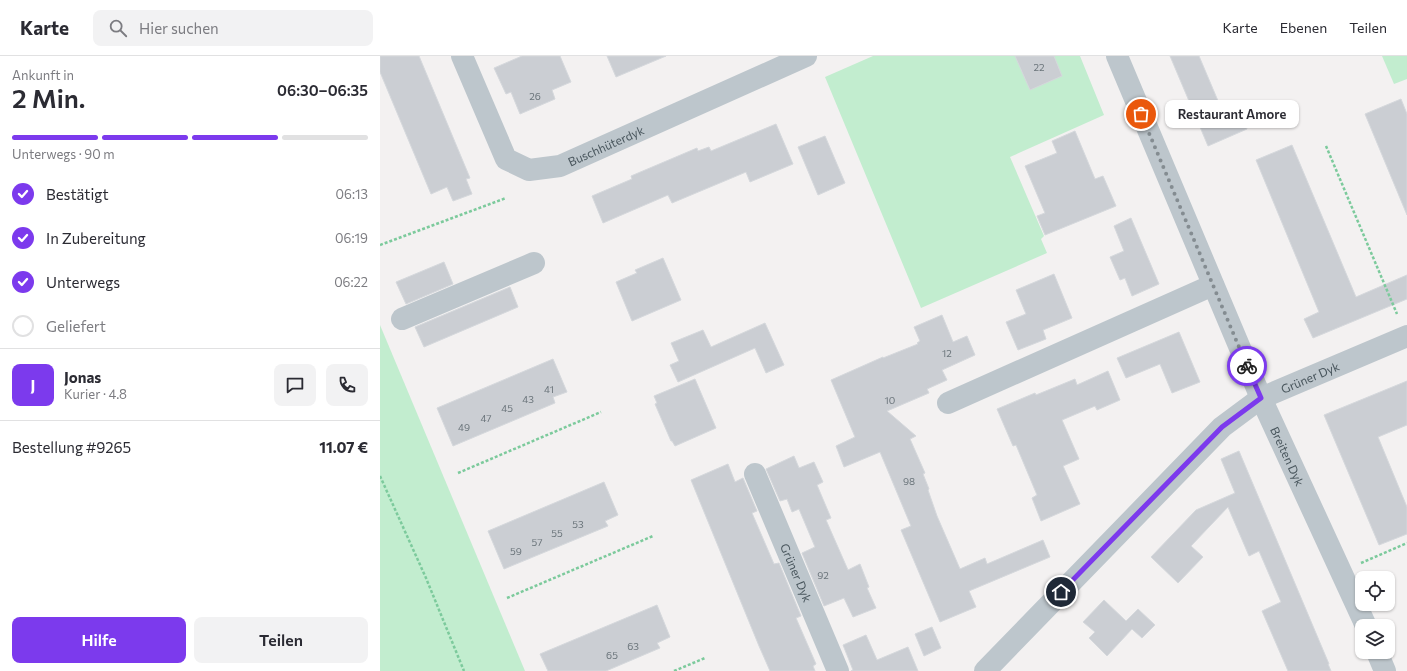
<!DOCTYPE html>
<html lang="de">
<head>
<meta charset="utf-8">
<style>
	:root { --surface:#fff; --page:#f2f2f3; --text:#2b2b33; --muted:#7c7c81; --line:#e1e1e2; --accent:#7c3aed }
	body { margin:0; font-family:Commissioner,sans-serif; background:var(--page); color:var(--text); height:100vh; display:flex; flex-direction:column; font-size:15px; white-space:nowrap }
	* { box-sizing:border-box; margin:0 }
	p { font-size:13px; color:var(--muted) }
	.icon { flex:none; width:22px; height:22px; fill:none; stroke:currentColor; stroke-width:2; stroke-linecap:round; stroke-linejoin:round }
	.map { position:relative; flex:1; overflow:hidden }
	.drawer { display:flex; flex-direction:column; background:var(--surface); width:380px }
	.drawer>* { flex:none }
	.controls { position:absolute; left:975px; top:515px; display:grid; gap:8px }
	.controls a { display:grid; place-items:center; width:40px; height:40px; border-radius:8px; background:var(--surface); box-shadow:0 1px 3px #0004; font-size:20px }
	.pin { position:absolute; display:grid; place-items:center; width:34px; height:34px; color:#fff; margin:-17px; border:2px solid #fff; border-radius:50%; box-shadow:0 1px 4px #0007 }
	.courier { position:absolute; display:grid; place-items:center; width:40px; height:40px; margin:-20px; border:3px solid #7c3aed; border-radius:50%; background:#fff; color:#222; box-shadow:0 1px 5px #0007 }
	.bubble { position:absolute; height:28px; border-radius:8px; background:var(--surface); box-shadow:0 1px 3px #0004; font-size:13px; font-weight:600; line-height:28px; text-align:center }
	.overview em { font-style:normal; font-weight:600 }
	.overview div { display:flex; flex-direction:column-reverse }
	.overview { display:flex; align-items:center; justify-content:space-between; height:68px; padding:0 12px }
	h1 { font-size:26px; font-weight:600; line-height:30px }
	.bar { display:grid; grid-template-columns:repeat(4,1fr); gap:6px 4px; align-content:center; height:48px; padding:0 12px }
	.bar i { height:5px; border-radius:3px; background:var(--line) }
	.bar .active { background:var(--accent) }
	.bar p { grid-column:span 4 }
	.line { display:flex; align-items:center; gap:10px; padding:0 12px; border-top:1px solid var(--line) }
	.line div { flex:1 }
	.round { display:grid; place-items:center; flex:none; width:42px; height:42px; border-radius:8px; background:var(--page) }
	ol { padding:0 12px; list-style:none }
	li { display:flex; align-items:center; gap:12px; height:44px }
	li p { margin-inline-start:auto }
	li .icon { padding:4px; border-radius:50%; background:var(--accent); color:#fff; stroke-width:4 }
	li:last-child { color:var(--muted) }
	li i { width:22px; height:22px; border:2px solid var(--line); border-radius:50% }
	.cta { display:flex; gap:8px; margin-top:auto; padding:8px 12px }
	.cta a { flex:1; height:46px; border-radius:8px; background:var(--accent); color:#fff; font-size:16px; font-weight:600; line-height:46px; text-align:center }
	.cta a+a { background:var(--page); color:var(--text) }
	header { display:flex; align-items:center; gap:24px; box-sizing:border-box; height:56px; padding:0 20px; background:var(--surface); border-bottom:1px solid var(--line) }
	header strong { font-size:19px }
	nav { display:flex; gap:22px; margin-inline-start:auto; font-size:14px }
	.search { width:280px; height:36px; background:var(--page); display:flex; align-items:center; gap:10px; box-sizing:border-box; padding:0 14px; border-radius:8px; color:var(--muted); font-size:15px }
	main { display:flex; flex:1; min-height:0 }
	.map>svg:first-child { display:block }
	.green { fill:#c2edcf }
	.building { fill:#cbced3; stroke:#d5d8dc }
	.lines { fill:none; stroke-linecap:round; stroke-linejoin:round }
	.path { stroke:#7cca9c; stroke-width:2.5; stroke-dasharray:3 2; stroke-linecap:butt }
	.minor { stroke:#bdc6cc; stroke-width:22 }
	.done { stroke:#848c91; stroke-width:4; stroke-dasharray:0 7.2 }
	.route { stroke:#7c3aed; stroke-width:5 }
	.labels { text-anchor:middle; dominant-baseline:central; stroke-width:3; stroke-linejoin:round; paint-order:stroke }
	.number-label { font-size:10px; fill:#6a747a }
	.street-label { font-size:12px; fill:#49565d; stroke:#fff }
</style>
</head>
<body>
<header>
<strong>Karte</strong>
<div class="search"><svg class="icon" aria-label="search" viewBox="0 0 24 24"><circle cx="10" cy="10" r="6"/><path d="M15 15l6 6"/></svg>Hier suchen</div>
<nav><a>Karte</a><a>Ebenen</a><a>Teilen</a></nav>
</header>
<main>
<section class="drawer">
<div class="overview"><div><h1>2 Min.</h1><p>Ankunft in</p></div><em>06:30–06:35</em></div>
<div class="bar"><i class="active"></i><i class="active"></i><i class="active"></i><i></i><p>Unterwegs · 90 m</p></div>
<ol>
<li><svg class="icon" aria-label="check" viewBox="0 0 24 24"><path d="M5 12l5 5 9-10"/></svg>Bestätigt<p>06:13</p></li>
<li><svg class="icon" aria-label="check" viewBox="0 0 24 24"><path d="M5 12l5 5 9-10"/></svg>In Zubereitung<p>06:19</p></li>
<li><svg class="icon" aria-label="check" viewBox="0 0 24 24"><path d="M5 12l5 5 9-10"/></svg>Unterwegs<p>06:22</p></li>
<li><i></i>Geliefert</li>
</ol>
<div class="line" style="height:72px"><b class="round" style="background:var(--accent);color:#fff">J</b><div><b>Jonas</b><p>Kurier · 4.8</p></div><a class="round"><svg class="icon" aria-label="chat" viewBox="0 0 24 24"><path d="M4 5h16v11H9l-5 4z"/></svg></a><a class="round"><svg class="icon" aria-label="phone" viewBox="0 0 24 24"><path d="M5 4h4l2 5-3 2q2 4 5 5l2-3 5 2v4C11 20 4 13 5 4z"/></svg></a></div>
<div class="line" style="height:52px"><div>Bestellung #9265</div><b>11.07 €</b></div>
<div class="cta"><a>Hilfe</a><a>Teilen</a></div>
</section>
<div class="map">
<svg width="1027" height="615" viewBox="0 0 1027 615">
	<rect width="100%" height="100%" fill="#f3f1f1"/>
	<g class="green">
		<polygon points="493,0 700,0 724,59 630,101 664,180 661,183 667,197 541,252 445,21"/>
		<polygon points="1002,0 1027,0 1027,23 1014,28"/>
		<polygon points="0,269 145,615 0,615"/>
	</g>
	<g class="building">
		<polygon points="0,0 39,0 90,122 86,123 92,138 73,145 67,131 51,138 0,16"/>
		<polygon points="142,0 180,0 191,26 172,34 175,43 140,58 131,36 126,38 114,12"/>
		<polygon points="227,0 286,0 236,21"/>
		<polygon points="635,0 674,0 682,20 650,34"/>
		<polygon points="790,0 819,0 844,59 858,53 867,73 828,90"/>
		<polygon points="1021,43 1027,58 1027,159 985,58"/>
		<polygon points="396,68 413,108 370,126 366,116 292,147 288,139 223,167 212,140 252,123 251,120 317,92 318,95 329,91 331,95"/>
		<polygon points="695,75 715,123 723,120 736,150 665,179 657,160 665,157 645,110 677,97 672,85"/>
		<polygon points="445,80 465,127 438,139 418,91"/>
		<polygon points="912,89 976,241 1027,219 1027,243 933,282 924,263 939,256 876,104"/>
		<polygon points="751,162 779,228 752,240 745,222 740,224 730,201 744,195 734,170"/>
		<polygon points="283,202 301,244 252,265 236,226 257,217 255,214"/>
		<polygon points="64,206 73,228 26,248 16,226"/>
		<polygon points="674,218 692,262 663,274 666,283 638,294 626,266 646,258 636,234"/>
		<polygon points="130,231 138,251 44,291 35,271"/>
		<polygon points="562,259 573,286 587,280 595,299 562,314 567,324 547,333 549,337 507,355 536,380 530,383 545,417 543,418 549,433 548,434 557,460 580,513 605,502 607,508 663,484 670,501 589,535 596,551 560,566 521,474 531,470 500,396 464,411 456,390 475,381 451,324 503,301 503,302 538,288 537,287 540,285 534,271"/>
		<polygon points="385,267 404,309 386,317 375,292 298,326 290,309 299,305 291,287 323,274 331,291"/>
		<polygon points="799,276 820,326 792,337 780,308 746,322 737,302"/>
		<polygon points="173,303 187,336 173,341 175,347 73,390 57,352"/>
		<polygon points="728,315 740,344 717,354 715,350 682,364 699,403 683,410 700,448 661,465 652,442 657,439 636,389 633,390 617,353 655,337 656,339 695,323 697,329"/>
		<polygon points="315,323 336,372 295,390 292,385 291,385 275,348 277,347 274,340"/>
		<polygon points="1027,325 1027,369 998,381 1027,451 1027,478 999,489 944,359"/>
		<polygon points="859,395 949,608 948,608 951,615 908,615 882,555 901,546 879,495 869,500 848,451 811,490 823,501 798,527 771,501 816,454 855,437 841,403"/>
		<polygon points="414,400 419,412 434,406 443,426 437,429 451,462 446,464 468,514 480,508 489,531 487,532 496,552 473,561 464,542 444,550 422,497 435,491 419,453 412,456 407,443 400,445 386,413"/>
		<polygon points="348,408 355,426 363,422 377,455 372,457 394,508 399,507 421,560 416,562 436,608 433,610 435,615 390,615 379,590 311,424"/>
		<polygon points="224,426 238,459 225,465 228,470 124,513 108,475"/>
		<polygon points="724,544 746,565 758,553 775,569 762,582 752,573 727,600 709,582 715,576 703,566"/>
		<polygon points="277,549 290,581 277,587 280,592 226,615 168,615 160,598"/>
		<polygon points="552,571 561,592 544,600 535,578"/>
		<polygon points="486,579 497,604 528,591 538,615 471,615 473,614 463,589"/>
	</g>
	<g class="lines">
		<g class="path">
			<polyline points="946,90 1017,258"/>
			<polyline points="0,189 126,142"/>
			<polyline points="78,417 221,356"/>
			<polyline points="0,420 46,522 84,615"/>
			<polyline points="981,507 1027,487"/>
			<polyline points="127,542 273,480"/>
			<polyline points="294,615 325,602"/>
		</g>
		<g class="minor">
			<path id="s1" d="M82,0L126,103L149,114L180,110L426,0"/>
			<path id="s2" d="M737,0L881,342L986,570"/>
			<polyline points="22,263 154,207"/>
			<polyline points="568,347 833,229"/>
			<path id="s3" d="M375,418L458,615"/>
			<polyline points="997,596 1005,615"/>
			<path id="s4" d="M605,615L842,371L881,342L1027,280"/>
		</g>
	</g>
	<g class="lines">
		<polyline class="done" points="761,58 867,310"/>
		<polyline class="route" points="681,536 842,371 881,342 867,310"/>
	</g>
	<g class="labels">
		<g class="number-label">
			<text x="659" y="11">22</text>
			<text x="155" y="40">26</text>
			<text x="567" y="297">12</text>
			<text x="169" y="333">41</text>
			<text x="148" y="343">43</text>
			<text x="510" y="344">10</text>
			<text x="127" y="352">45</text>
			<text x="106" y="362">47</text>
			<text x="84" y="371">49</text>
			<text x="529" y="425">98</text>
			<text x="198" y="468">53</text>
			<text x="177" y="477">55</text>
			<text x="157" y="486">57</text>
			<text x="136" y="495">59</text>
			<text x="443" y="519">92</text>
			<text x="253" y="590">63</text>
			<text x="232" y="599">65</text>
		</g>
		<g class="street-label">
			<text stroke="none"><textPath href="#s1" startOffset="219">Buschhüterdyk</textPath></text>
			<text stroke="none"><textPath href="#s4" startOffset="442">Grüner Dyk</textPath></text>
			<text stroke="none"><textPath href="#s2" startOffset="435">Breiten Dyk</textPath></text>
			<text stroke="none"><textPath href="#s3" startOffset="107">Grüner Dyk</textPath></text>
		</g>
	</g>
</svg>
<div class="controls">
<a><svg class="icon" aria-label="locate" viewBox="0 0 24 24"><circle cx="12" cy="12" r="6"/><path d="M12 2v4M12 18v4M2 12h4M18 12h4"/></svg></a>
<a><svg class="icon" aria-label="layers" viewBox="0 0 24 24"><path d="M12 4l9 5-9 5-9-5zM3 14l9 5 9-5"/></svg></a>
</div>
<div class="pin" style="left:761px;top:58px;background:#ea580c"><svg class="icon" aria-label="bag" viewBox="0 0 24 24"><path d="M5 8h14l-1 12H6zM9 8a3 3 0 0 1 6 0"/></svg></div>
<div class="pin" style="left:681px;top:536px;background:#1f2937"><svg class="icon" aria-label="home" viewBox="0 0 24 24"><path d="M3 11l9-7 9 7M6 9v11h12V9"/></svg></div>
<div class="courier" style="left:867px;top:310px"><svg class="icon" aria-label="bike" viewBox="0 0 24 24"><circle cx="6" cy="16" r="4"/><circle cx="18" cy="16" r="4"/><path d="M6 16l4-8h5l3 8M10 8l3 8H6M13 5h3"/></svg></div>
<div class="bubble" style="left:785px;top:44px;width:134px">Restaurant Amore</div>
</div>
</main>
</body>
</html>
